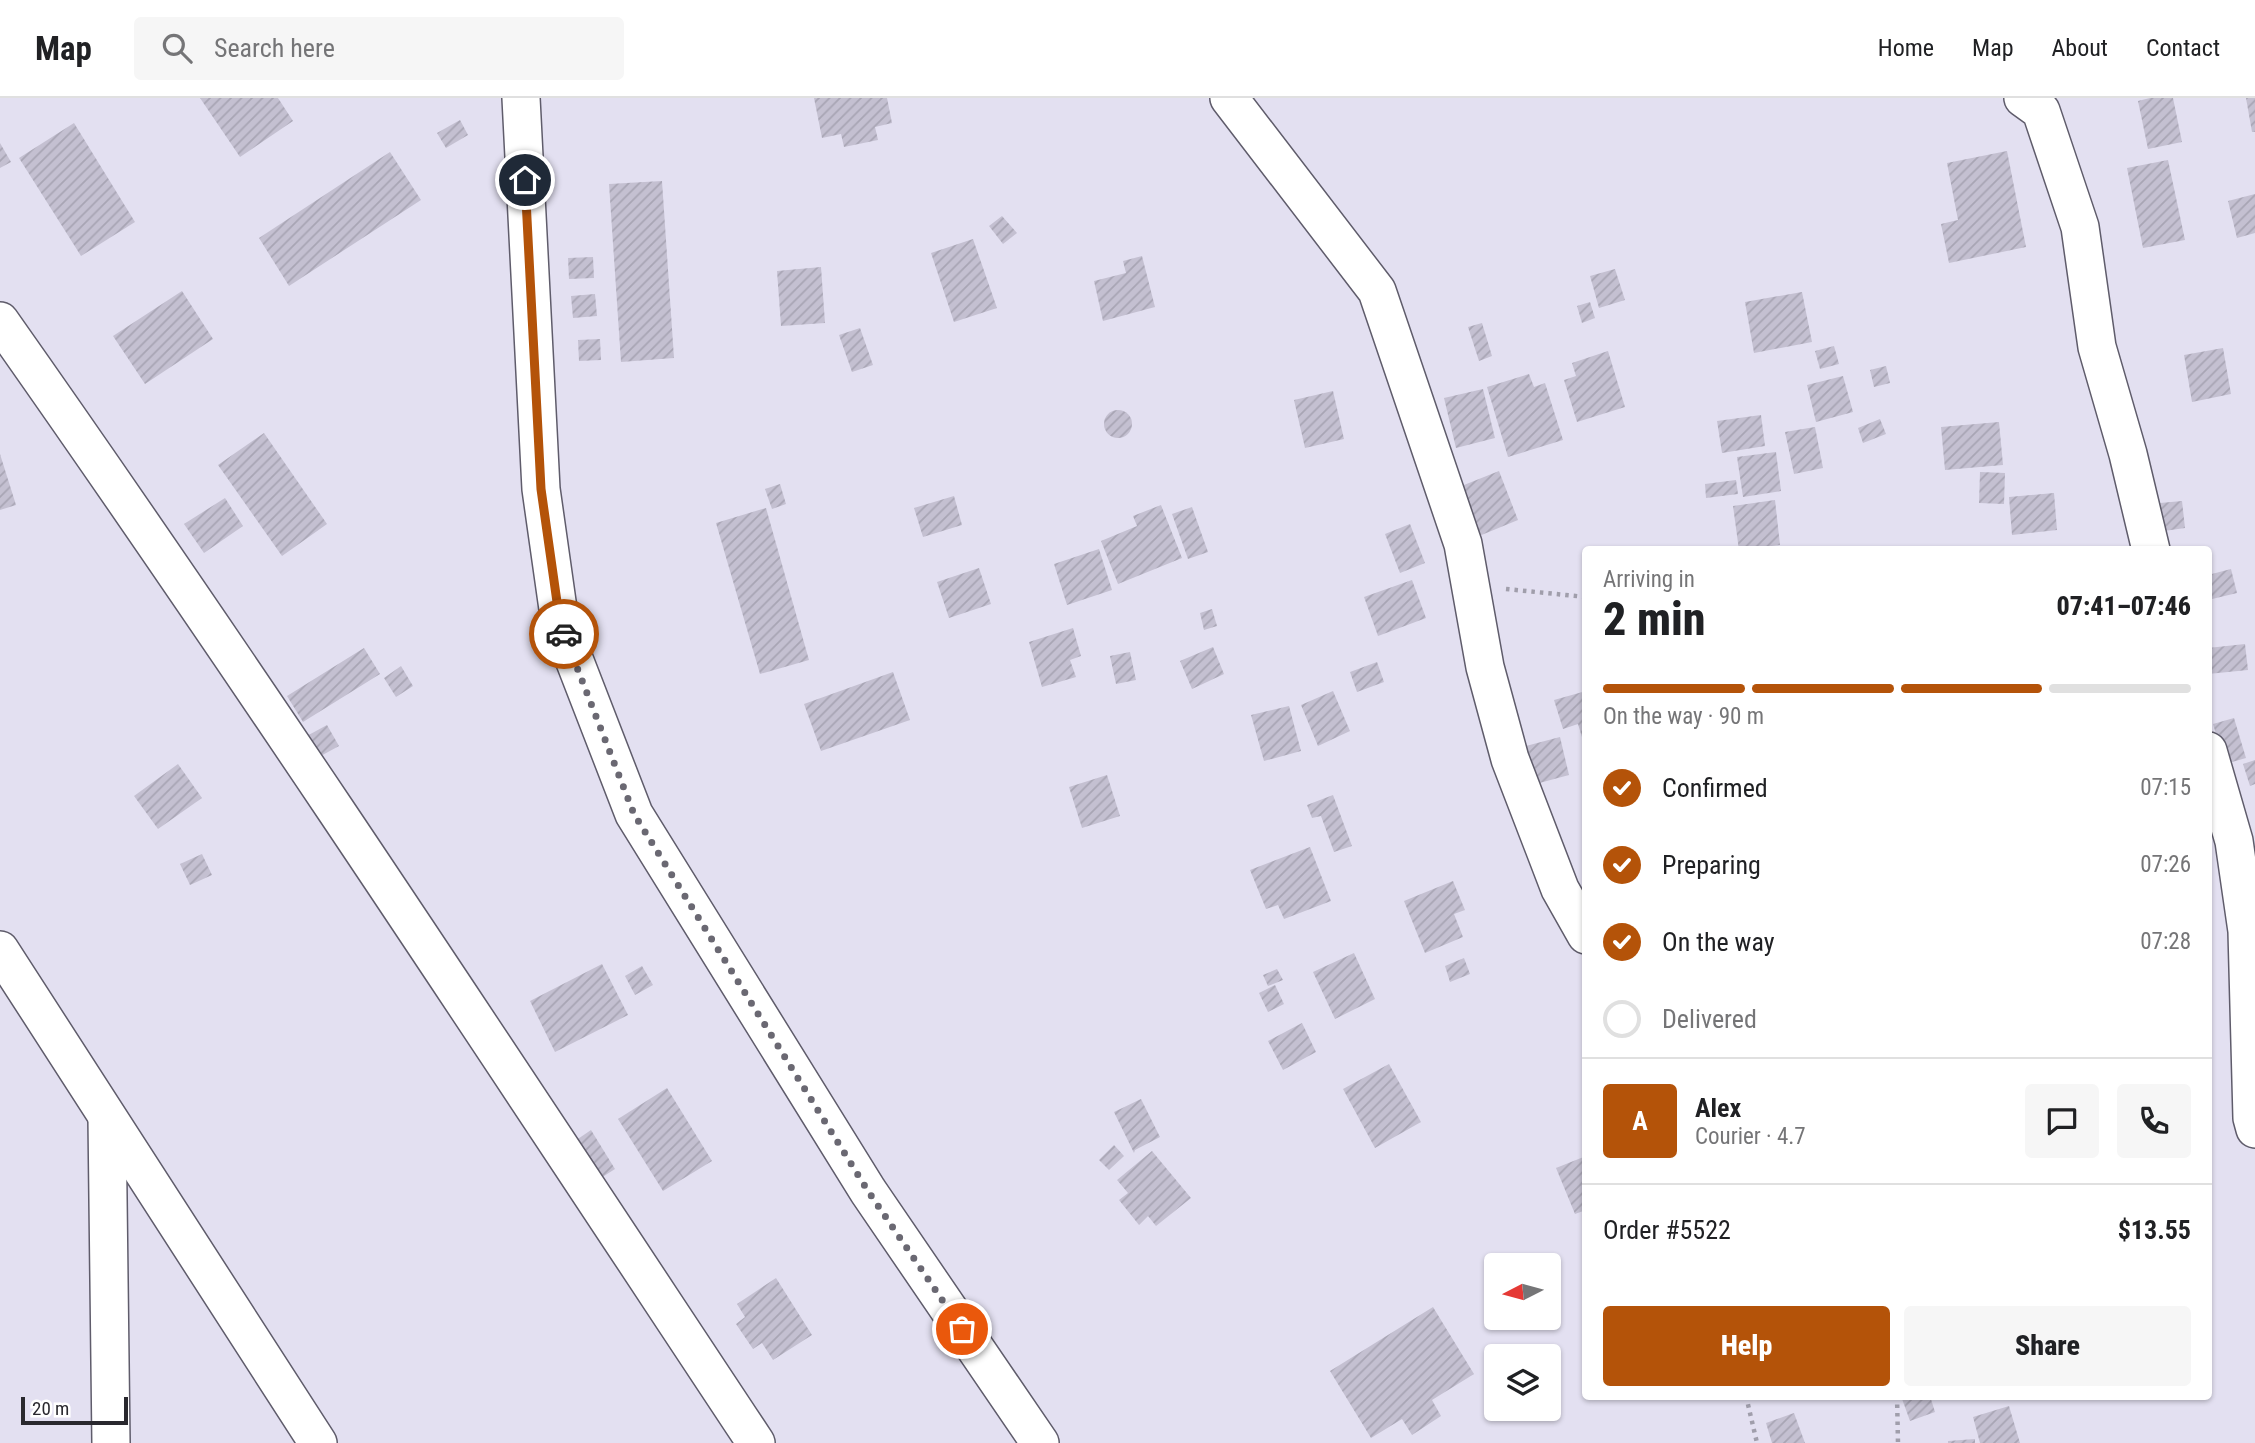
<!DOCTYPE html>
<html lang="en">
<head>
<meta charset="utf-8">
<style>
	:root { --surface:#fff; --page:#f6f6f6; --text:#202124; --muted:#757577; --line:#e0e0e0; --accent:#b45309 }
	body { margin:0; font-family:"Roboto Condensed",sans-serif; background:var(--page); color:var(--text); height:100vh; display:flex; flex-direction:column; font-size:26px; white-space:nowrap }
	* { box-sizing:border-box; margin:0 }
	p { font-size:23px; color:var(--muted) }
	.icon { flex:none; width:38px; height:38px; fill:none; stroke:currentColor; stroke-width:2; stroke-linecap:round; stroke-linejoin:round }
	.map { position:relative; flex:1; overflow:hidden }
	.side { position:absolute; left:1582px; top:448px; width:630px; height:854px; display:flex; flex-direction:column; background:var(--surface); border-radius:7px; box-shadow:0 2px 5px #0004 }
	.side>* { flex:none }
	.needle { width:46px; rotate:264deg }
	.fabs { position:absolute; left:1484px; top:1155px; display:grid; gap:14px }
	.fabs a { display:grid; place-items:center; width:77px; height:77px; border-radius:7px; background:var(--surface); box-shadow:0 2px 5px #0004; font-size:35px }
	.scale { position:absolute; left:21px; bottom:18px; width:107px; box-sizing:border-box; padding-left:7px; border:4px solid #29282e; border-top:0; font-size:19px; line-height:24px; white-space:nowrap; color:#29282e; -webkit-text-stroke:5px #fff; paint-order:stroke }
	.pin { position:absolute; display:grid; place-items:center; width:60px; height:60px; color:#fff; margin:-30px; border:4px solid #fff; border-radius:50%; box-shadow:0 2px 7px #0007 }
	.courier { position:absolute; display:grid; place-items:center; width:70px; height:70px; margin:-35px; border:5px solid #b45309; border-radius:50%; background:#fff; color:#222; box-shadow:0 2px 9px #0007 }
	.head em { font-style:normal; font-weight:800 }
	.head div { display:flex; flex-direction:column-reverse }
	.head { display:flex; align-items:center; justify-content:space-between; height:119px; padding:0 21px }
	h1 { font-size:46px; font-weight:800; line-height:52px }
	.bar { display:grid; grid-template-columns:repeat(4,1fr); gap:10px 7px; align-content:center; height:84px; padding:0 21px }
	.bar i { height:9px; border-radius:5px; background:var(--line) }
	.bar .active { background:var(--accent) }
	.bar p { grid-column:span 4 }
	.line { display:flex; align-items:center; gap:18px; padding:0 21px; border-top:2px solid var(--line) }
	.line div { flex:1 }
	.round { display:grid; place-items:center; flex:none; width:74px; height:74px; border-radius:7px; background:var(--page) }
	ol { padding:0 21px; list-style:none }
	li { display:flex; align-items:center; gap:21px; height:77px }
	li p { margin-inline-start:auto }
	li .icon { padding:7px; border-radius:50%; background:var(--accent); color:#fff; stroke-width:4 }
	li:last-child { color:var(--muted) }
	li i { width:38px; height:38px; border:4px solid var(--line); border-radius:50% }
	.primary-button { display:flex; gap:14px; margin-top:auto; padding:14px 21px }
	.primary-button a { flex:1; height:80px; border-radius:7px; background:var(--accent); color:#fff; font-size:28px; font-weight:800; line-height:80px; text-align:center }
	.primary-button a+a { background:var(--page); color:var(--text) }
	header { display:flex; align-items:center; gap:42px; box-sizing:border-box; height:98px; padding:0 35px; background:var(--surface); border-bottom:2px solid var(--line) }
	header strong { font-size:33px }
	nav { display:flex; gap:38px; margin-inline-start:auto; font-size:24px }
	.search { width:490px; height:63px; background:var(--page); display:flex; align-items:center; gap:18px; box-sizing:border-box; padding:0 24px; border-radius:7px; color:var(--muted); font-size:26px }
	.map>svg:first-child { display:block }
	.building { fill:url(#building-hatch) }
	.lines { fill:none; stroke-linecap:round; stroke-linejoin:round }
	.street-casing { stroke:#5f5c6b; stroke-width:40 }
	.path { stroke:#a09eab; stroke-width:4.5; stroke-dasharray:3.5 5; stroke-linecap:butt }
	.street { stroke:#fff; stroke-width:37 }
	.done { stroke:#6a6872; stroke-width:7; stroke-dasharray:0 12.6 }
	.route { stroke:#b45309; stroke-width:9 }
</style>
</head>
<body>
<header>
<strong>Map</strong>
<div class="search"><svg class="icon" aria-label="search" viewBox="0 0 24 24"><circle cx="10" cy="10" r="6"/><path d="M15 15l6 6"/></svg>Search here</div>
<nav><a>Home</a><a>Map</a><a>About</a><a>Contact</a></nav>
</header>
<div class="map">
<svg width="2255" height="1345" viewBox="0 0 2255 1345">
	<defs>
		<pattern id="building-hatch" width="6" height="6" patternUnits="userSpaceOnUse" patternTransform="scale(1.75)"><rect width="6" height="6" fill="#c4c0d1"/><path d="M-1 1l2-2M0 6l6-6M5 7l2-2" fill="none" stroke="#a8a5b4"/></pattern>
	</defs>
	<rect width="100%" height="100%" fill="#e3e0f1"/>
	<g class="building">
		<polygon points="200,0 278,0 293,23 240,59"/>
		<polygon points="814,0 887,0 892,25 875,29 878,42 844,49 841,36 822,40"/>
		<polygon points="2150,0 2173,0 2182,44 2148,51 2138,3"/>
		<polygon points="2246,0 2255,0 2255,34 2252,34"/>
		<polygon points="460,22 468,37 446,50 437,35"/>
		<polygon points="74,25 135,124 81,158 19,60"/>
		<polygon points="0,45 11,64 0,70"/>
		<polygon points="2007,53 2026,149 1949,165 1941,126 1958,122 1947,65"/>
		<polygon points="390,54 421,102 289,188 259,140"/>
		<polygon points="2168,62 2185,142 2143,150 2127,70"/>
		<polygon points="662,83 674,260 621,264 609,86"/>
		<polygon points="2255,96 2255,135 2237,140 2228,103"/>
		<polygon points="1002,118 1017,135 1003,146 989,128"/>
		<polygon points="973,141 997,210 954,224 931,155"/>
		<polygon points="1142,158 1155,209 1103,223 1094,183 1126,175 1123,163"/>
		<polygon points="593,159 594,180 569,181 568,160"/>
		<polygon points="821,169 825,225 781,228 777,173"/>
		<polygon points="1615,171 1625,202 1599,210 1590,178"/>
		<polygon points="182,193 213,241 145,286 113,238"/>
		<polygon points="1802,194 1812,244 1754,255 1745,204"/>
		<polygon points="595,196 597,218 573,220 571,198"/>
		<polygon points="1590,204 1595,220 1582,225 1577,208"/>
		<polygon points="1482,225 1492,258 1479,263 1468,229"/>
		<polygon points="860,230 873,267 852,274 839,237"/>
		<polygon points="600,241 601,262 579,263 578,242"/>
		<polygon points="1834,248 1839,266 1820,271 1815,253"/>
		<polygon points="2223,250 2231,296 2192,304 2184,257"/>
		<polygon points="1608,253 1625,309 1577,324 1564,282 1576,278 1572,265"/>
		<polygon points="1886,268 1890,285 1874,289 1870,272"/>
		<polygon points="1529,276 1534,289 1545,285 1563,342 1508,359 1487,289"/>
		<polygon points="1843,278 1853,314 1816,324 1807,287"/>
		<polygon points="1483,291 1495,340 1456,350 1444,300"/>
		<polygon points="1333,293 1344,341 1305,350 1294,302"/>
		<circle cx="1118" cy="326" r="14"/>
		<polygon points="1761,317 1765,348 1722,355 1717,323"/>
		<polygon points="1880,321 1886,336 1863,345 1858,330"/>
		<polygon points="1999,324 2003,367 1945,372 1941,329"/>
		<polygon points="1815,329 1823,370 1794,376 1785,334"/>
		<polygon points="264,335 327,426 282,458 218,367"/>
		<polygon points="1776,354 1781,393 1743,399 1737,359"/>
		<polygon points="0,356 16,407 0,412"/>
		<polygon points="1499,373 1518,422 1479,438 1459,389"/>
		<polygon points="1980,374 2005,375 2004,406 1979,405"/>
		<polygon points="1736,382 1738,396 1706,400 1705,386"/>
		<polygon points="780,386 786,406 772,411 765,391"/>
		<polygon points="2054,395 2057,432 2012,437 2009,399"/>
		<polygon points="954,398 962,427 923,439 914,410"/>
		<polygon points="225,400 243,428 204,455 184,426"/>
		<polygon points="1775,402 1780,447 1739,452 1733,408"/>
		<polygon points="2182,403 2185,430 2164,433 2160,405"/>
		<polygon points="1161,407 1182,460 1118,486 1101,443 1137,428 1133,418"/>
		<polygon points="1192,409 1208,454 1188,461 1172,416"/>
		<polygon points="766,410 809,562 760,576 716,425"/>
		<polygon points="1410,426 1425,465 1400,475 1385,436"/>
		<polygon points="1099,451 1112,492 1067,507 1054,466"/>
		<polygon points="979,470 991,506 949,520 937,484"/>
		<polygon points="2231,471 2237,495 2208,502 2208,477"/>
		<polygon points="1412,482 1426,520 1378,538 1364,499"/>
		<polygon points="1212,511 1217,528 1204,532 1200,515"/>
		<polygon points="1073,530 1081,558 1070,562 1076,579 1042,589 1029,544"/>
		<polygon points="2245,546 2248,572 2208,576 2208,550"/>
		<polygon points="1213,549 1224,576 1192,591 1180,563"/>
		<polygon points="364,550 380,576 303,624 287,598"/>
		<polygon points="1130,554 1136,582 1116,586 1110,558"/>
		<polygon points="1377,564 1384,584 1357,594 1350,574"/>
		<polygon points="401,568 413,588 396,599 384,580"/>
		<polygon points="893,574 910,622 821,653 804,606"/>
		<polygon points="1333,593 1350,633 1318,648 1301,607"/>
		<polygon points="1586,593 1586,649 1585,649 1578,626 1563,631 1554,602"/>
		<polygon points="1289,608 1301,653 1264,663 1251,617"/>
		<polygon points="2234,620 2246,660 2225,666 2213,626"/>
		<polygon points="327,627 339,648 317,660 305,639"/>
		<polygon points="1560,639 1569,677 1532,687 1522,649"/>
		<polygon points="2255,662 2255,686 2250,688 2243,666"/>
		<polygon points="178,666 202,700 158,731 134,698"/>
		<polygon points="1107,677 1120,718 1082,730 1069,689"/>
		<polygon points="1333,697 1352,748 1334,754 1321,718 1312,720 1307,707"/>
		<polygon points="1310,749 1331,803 1284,821 1278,807 1266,811 1250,772"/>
		<polygon points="202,756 212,777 190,787 180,766"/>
		<polygon points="1453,783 1465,812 1454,816 1463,839 1425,855 1404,803"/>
		<polygon points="1354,855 1375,901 1335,921 1313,874"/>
		<polygon points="1464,860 1470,876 1450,884 1445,868"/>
		<polygon points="602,866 628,917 555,954 530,903"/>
		<polygon points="642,868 653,887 635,897 625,878"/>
		<polygon points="1277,871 1283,882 1268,888 1263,877"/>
		<polygon points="1275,887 1284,906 1268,914 1259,895"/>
		<polygon points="1302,925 1316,954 1283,972 1268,943"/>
		<polygon points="1389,966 1421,1024 1375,1050 1343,991"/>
		<polygon points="667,990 712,1063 663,1093 618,1021"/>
		<polygon points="1141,1001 1160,1039 1135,1052 1134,1055 1114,1014"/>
		<polygon points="591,1032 615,1071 593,1085 569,1047"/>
		<polygon points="1114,1047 1124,1058 1109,1072 1099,1062"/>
		<polygon points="1152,1053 1191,1100 1156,1128 1148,1118 1139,1127 1119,1102 1128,1095 1117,1082"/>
		<polygon points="1586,1058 1586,1112 1575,1116 1556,1070"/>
		<polygon points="776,1180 812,1237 773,1262 762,1245 753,1251 736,1226 745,1219 737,1206"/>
		<polygon points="1433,1209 1474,1276 1432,1302 1441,1318 1412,1337 1402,1321 1371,1340 1330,1273"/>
		<polygon points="1901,1298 1930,1298 1935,1314 1910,1323"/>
		<polygon points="2009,1308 2020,1345 1980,1345 1973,1319"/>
		<polygon points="1794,1315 1805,1345 1772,1345 1766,1325"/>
		<polygon points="1975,1341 1975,1345 1948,1345 1948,1343"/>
	</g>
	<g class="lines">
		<g class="street-casing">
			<g id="street">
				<polyline points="521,0 541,391 560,525 634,716 868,1093 1040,1345"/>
				<polyline points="1229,0 1377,193 1463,446 1485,569 1510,661 1560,791 1586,837"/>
				<polyline points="2023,0 2041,13 2080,129 2097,249 2128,356 2151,452"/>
				<path d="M0,223C260,592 507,969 756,1345"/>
				<polyline points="2208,653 2234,743 2247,833 2252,1020 2255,1031"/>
				<polyline points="0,852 318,1345"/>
				<polyline points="107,1019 111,1345"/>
			</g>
		</g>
		<g class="path">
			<polyline points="1506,491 1586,499"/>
			<polyline points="1746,1298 1757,1345"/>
			<polyline points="1897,1298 1898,1345"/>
		</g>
		<use href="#street" class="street"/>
	</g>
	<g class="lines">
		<polyline class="done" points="564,536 634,716 868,1093 962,1231"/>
		<polyline class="route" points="525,82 541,391 560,525 564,536"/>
	</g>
</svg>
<div class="fabs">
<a><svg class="needle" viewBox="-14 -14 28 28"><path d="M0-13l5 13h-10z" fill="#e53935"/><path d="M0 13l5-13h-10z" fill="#757577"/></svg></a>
<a><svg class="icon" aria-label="layers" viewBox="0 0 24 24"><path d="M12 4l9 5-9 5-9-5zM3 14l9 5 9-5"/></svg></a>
</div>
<div class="scale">20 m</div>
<div class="pin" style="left:962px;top:1231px;background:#ea580c"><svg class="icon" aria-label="bag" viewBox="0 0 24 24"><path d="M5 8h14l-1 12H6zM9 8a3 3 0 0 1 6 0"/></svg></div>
<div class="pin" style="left:525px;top:82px;background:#1f2937"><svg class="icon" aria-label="home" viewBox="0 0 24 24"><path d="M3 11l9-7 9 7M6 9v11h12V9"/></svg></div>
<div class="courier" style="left:564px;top:536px"><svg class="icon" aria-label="car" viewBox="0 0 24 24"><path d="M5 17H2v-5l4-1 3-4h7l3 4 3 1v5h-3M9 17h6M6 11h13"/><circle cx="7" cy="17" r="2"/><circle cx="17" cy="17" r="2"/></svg></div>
<section class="side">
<div class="head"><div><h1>2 min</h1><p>Arriving in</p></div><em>07:41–07:46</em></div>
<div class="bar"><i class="active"></i><i class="active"></i><i class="active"></i><i></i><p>On the way · 90 m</p></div>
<ol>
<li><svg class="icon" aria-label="check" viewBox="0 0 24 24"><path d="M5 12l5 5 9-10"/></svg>Confirmed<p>07:15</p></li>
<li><svg class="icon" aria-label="check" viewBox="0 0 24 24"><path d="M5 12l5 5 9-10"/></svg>Preparing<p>07:26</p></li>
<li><svg class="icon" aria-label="check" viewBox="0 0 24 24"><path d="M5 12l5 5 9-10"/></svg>On the way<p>07:28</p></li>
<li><i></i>Delivered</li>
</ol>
<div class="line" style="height:126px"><b class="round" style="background:var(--accent);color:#fff">A</b><div><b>Alex</b><p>Courier · 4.7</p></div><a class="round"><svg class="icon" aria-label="chat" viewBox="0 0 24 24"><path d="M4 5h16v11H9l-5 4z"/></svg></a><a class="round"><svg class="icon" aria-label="phone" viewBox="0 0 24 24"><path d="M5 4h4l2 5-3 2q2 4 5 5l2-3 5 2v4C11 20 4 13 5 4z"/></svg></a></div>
<div class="line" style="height:91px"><div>Order #5522</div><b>$13.55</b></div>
<div class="primary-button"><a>Help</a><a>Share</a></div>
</section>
</div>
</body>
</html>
